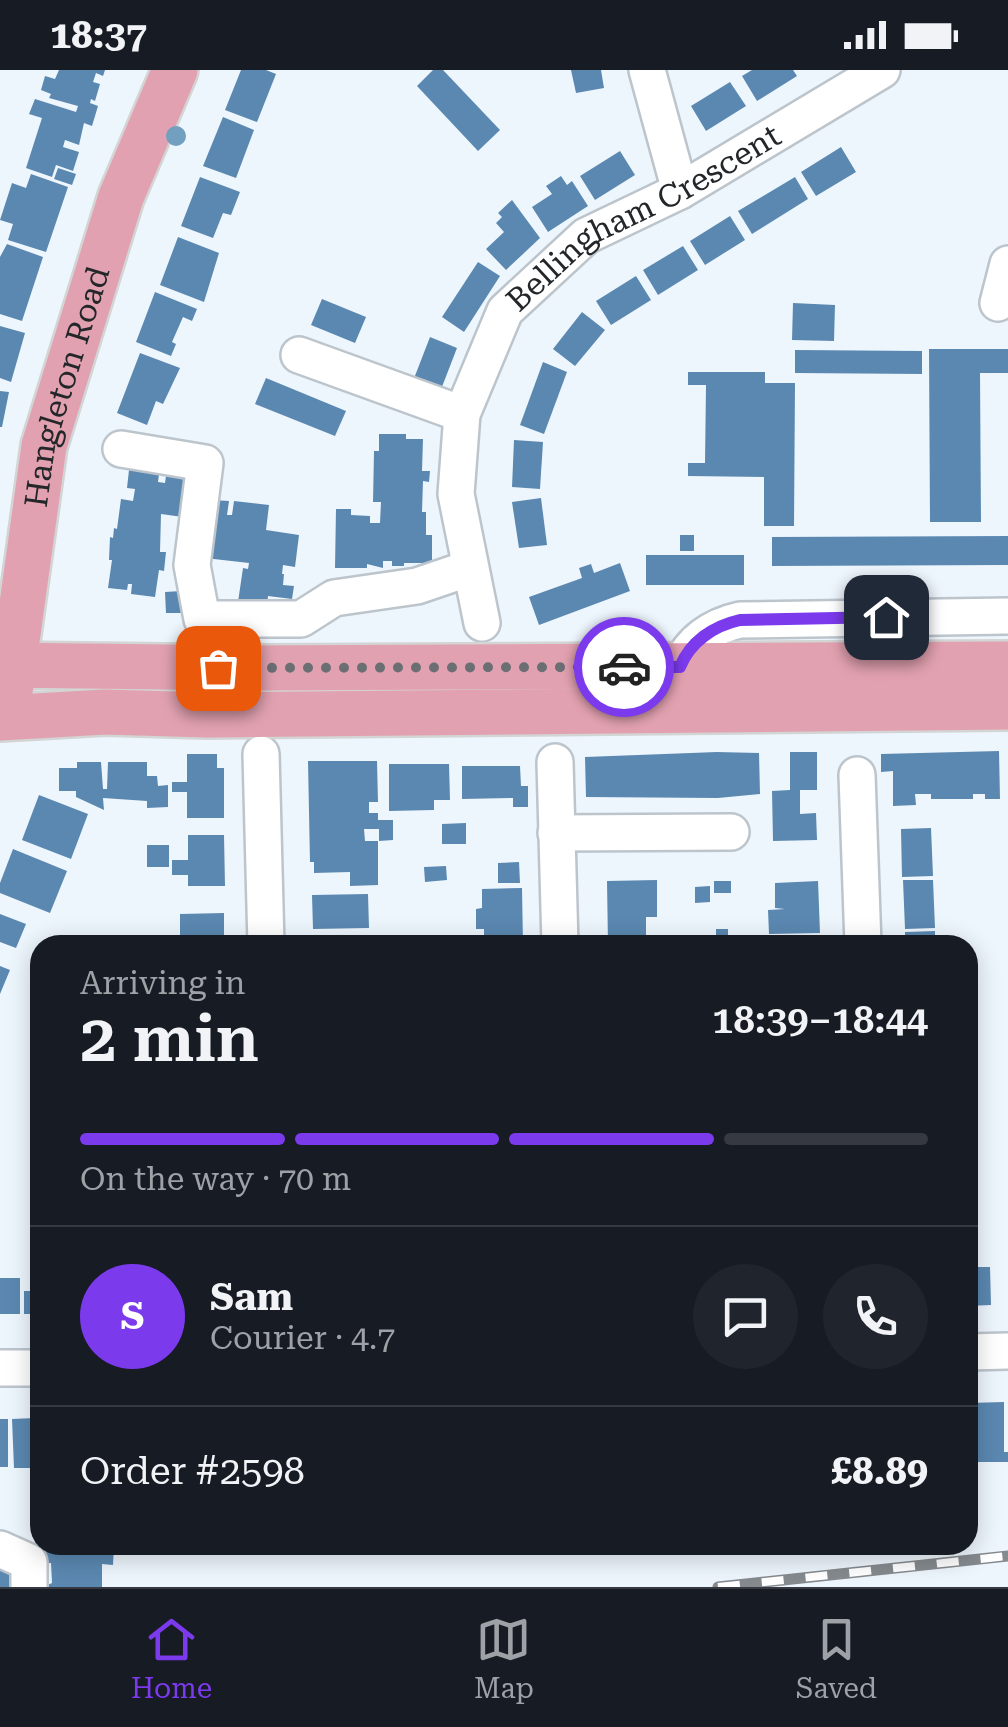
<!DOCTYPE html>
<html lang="en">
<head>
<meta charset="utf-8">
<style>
	:root { --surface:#171b24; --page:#20242c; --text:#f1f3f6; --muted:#9ea1a6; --line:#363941; --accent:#7c3aed }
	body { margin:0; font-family:"Roboto Serif",serif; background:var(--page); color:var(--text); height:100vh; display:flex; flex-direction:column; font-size:38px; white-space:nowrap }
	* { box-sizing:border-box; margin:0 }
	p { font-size:32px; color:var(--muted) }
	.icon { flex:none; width:55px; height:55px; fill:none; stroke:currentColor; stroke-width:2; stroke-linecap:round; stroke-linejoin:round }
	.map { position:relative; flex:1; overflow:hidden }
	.side { position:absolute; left:30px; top:865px; width:948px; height:620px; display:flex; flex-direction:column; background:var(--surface); border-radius:30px; box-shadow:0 5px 25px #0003 }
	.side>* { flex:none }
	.pin { position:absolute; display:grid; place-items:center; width:85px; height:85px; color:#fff; margin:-42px; border-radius:20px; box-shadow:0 5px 15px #0006 }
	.courier { position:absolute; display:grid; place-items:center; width:100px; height:100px; margin:-50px; border:8px solid #7c3aed; border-radius:50%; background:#fff; color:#222; box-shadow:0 2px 12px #0007 }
	.summary em { font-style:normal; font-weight:600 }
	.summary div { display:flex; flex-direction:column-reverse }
	.summary { display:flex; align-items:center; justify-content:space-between; height:170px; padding:0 50px }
	h1 { font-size:65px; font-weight:600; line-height:75px }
	.bar { display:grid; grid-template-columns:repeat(4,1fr); gap:15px 10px; align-content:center; height:120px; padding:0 50px }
	.bar i { height:12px; border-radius:8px; background:var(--line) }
	.bar .active { background:var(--accent) }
	.bar p { grid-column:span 4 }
	.line { display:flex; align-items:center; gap:25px; padding:0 50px; border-top:2px solid var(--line) }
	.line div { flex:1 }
	.round { display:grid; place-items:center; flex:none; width:105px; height:105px; border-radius:52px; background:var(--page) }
	.status { display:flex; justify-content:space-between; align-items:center; height:70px; padding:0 50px; background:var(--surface); direction:ltr }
	.status svg { height:28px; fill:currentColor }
	.tabs { display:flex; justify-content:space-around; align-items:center; height:140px; border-top:2px solid var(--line); background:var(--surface); font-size:28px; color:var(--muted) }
	.tabs a { display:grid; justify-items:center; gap:5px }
	.tabs .active { color:var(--accent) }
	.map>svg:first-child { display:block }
	.building { fill:#5b88b1 }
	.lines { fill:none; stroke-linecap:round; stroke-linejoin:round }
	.minor-casing { stroke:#bdc5cc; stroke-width:40 }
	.major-casing { stroke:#d3d4d4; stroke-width:50 }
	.minor { stroke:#fff; stroke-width:35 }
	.major { stroke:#e2a1b0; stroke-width:45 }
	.rail-casing { stroke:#858a8f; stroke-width:11 }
	.rail { stroke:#fff; stroke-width:8; stroke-dasharray:22; stroke-linecap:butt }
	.tree { fill:#729ebf }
	.done { stroke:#6b6f74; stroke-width:10; stroke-dasharray:0 18 }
	.route { stroke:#7c3aed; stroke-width:12 }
	.labels { text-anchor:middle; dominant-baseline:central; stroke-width:9; stroke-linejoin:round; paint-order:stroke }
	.street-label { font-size:32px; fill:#24272a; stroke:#fff }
</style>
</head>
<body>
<div class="status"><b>18:37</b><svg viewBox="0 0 49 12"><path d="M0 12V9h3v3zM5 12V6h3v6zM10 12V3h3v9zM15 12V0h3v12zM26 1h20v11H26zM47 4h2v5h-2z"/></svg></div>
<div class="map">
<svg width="1008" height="1517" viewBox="0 0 1008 1517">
	<rect width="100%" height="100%" fill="#eef6fd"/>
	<g class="building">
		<polygon points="59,0 105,0 103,6 96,3 93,12 100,14 95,31 91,29 90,33 98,36 92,56 84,53 79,75 65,70 63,77 79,82 73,101 56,95 52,107 26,98 42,48 29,44 35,29 76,42 78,36 49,28 51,24 41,20 45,6 55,9"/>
		<polygon points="241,0 266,0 276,4 257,52 225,40"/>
		<polygon points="433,0 443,0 500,60 478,81 417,16"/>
		<polygon points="571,0 601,0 604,18 576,23"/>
		<polygon points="752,0 793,0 797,6 757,31 742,6"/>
		<polygon points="730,12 746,36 706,61 691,36"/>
		<polygon points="223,47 254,60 236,108 203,96"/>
		<polygon points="841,77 856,102 816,126 801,102"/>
		<polygon points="620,81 635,105 595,130 580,106"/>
		<polygon points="58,98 76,104 72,115 54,109"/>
		<polygon points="31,104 68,117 46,182 8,170 13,154 0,150 12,113 26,118"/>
		<polygon points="561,106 567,115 572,111 588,136 548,162 532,137 552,124 546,116"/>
		<polygon points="200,107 240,122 231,145 223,143 213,168 181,156"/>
		<polygon points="795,107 808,129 752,164 738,141"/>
		<polygon points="512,130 540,168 506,200 486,179 504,162 496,153 502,147 498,143"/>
		<polygon points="730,146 745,170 705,195 690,171"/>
		<polygon points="178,167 219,183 204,232 160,215"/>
		<polygon points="7,174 43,187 22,251 0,244 0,187"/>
		<polygon points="683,176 698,200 658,225 643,200"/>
		<polygon points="478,192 500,206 464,262 442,247"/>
		<polygon points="636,206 651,230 611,255 596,231"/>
		<polygon points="155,222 197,239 192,251 183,247 172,272 176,274 171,286 136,272"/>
		<polygon points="322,229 366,247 355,273 311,255"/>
		<polygon points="793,233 835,235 834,271 792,270"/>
		<polygon points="582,242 605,260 575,296 553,279"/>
		<polygon points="0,256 25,263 11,312 0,308"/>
		<polygon points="430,267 457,278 440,322 413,311"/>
		<polygon points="929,279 1008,279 1008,303 980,303 981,452 930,452"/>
		<polygon points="795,280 922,281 922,304 795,303"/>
		<polygon points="140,283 180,298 163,334 156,331 147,355 117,343"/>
		<polygon points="543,292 567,302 544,364 520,355"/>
		<polygon points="688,302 765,302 765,313 795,313 794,456 764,456 764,407 688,406 688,393 705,393 706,315 688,315"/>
		<polygon points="266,308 346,341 335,366 255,334"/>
		<polygon points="0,321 9,322 2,357 0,357"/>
		<polygon points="379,364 406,364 406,369 423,369 422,401 430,401 429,412 423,411 422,442 426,442 426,465 432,465 432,493 404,493 404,496 392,496 392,491 383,491 383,498 367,494 367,498 335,498 336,439 351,439 351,445 370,446 370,453 380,453 381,432 373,432 374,381 379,381"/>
		<polygon points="514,370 543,372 540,419 512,417"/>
		<polygon points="129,400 159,404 158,412 165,413 166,406 195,409 190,448 161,444 160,482 166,482 164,501 159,500 155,527 131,524 132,514 128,514 127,520 108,518 112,490 109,490 110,467 113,468 114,458 117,459 121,429 133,431 135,419 127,418"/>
		<polygon points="541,428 547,475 519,478 512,432"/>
		<polygon points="212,430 229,431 227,445 232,445 234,431 269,435 266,460 299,465 295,497 283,495 282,504 284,504 283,515 294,516 292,529 268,526 267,536 238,532 243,498 248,499 249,493 205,488"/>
		<rect x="680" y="465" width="14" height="16"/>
		<polygon points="1008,466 1008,495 772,496 772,467"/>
		<rect x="646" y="485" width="98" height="30"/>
		<polygon points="620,493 630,521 539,555 529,527 582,508 579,498 591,494 594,503"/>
		<polygon points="181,521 181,543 166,543 165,522"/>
		<polygon points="999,681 1000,729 985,729 985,724 973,724 973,729 931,729 931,724 915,724 916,735 893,736 893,701 881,702 881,684"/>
		<polygon points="717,682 759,683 760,724 718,728 586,727 585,687"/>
		<polygon points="790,682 817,682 817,720 800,720 800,744 816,743 817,770 773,771 772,721 790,720"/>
		<polygon points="187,684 217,684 217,698 224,698 224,748 187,748 187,722 172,722 172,712 187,712"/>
		<polygon points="308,691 377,691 378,732 369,732 369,743 378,743 378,750 393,750 393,770 379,771 379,759 364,759 365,771 378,771 378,815 350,816 350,802 314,803 314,792 310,792"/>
		<polygon points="77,692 101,692 103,719 107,719 108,692 147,692 147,706 157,706 158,716 168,715 168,737 147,738 147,731 103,728 104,740 76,727 76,721 59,721 59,698 77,698"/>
		<polygon points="389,694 449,694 450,730 434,730 434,740 389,741"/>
		<polygon points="462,696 520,696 521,716 528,716 528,737 513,737 513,728 462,729"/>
		<polygon points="39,725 88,744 71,789 22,770"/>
		<polygon points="466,753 466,774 442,774 442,754"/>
		<polygon points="931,758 933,806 902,807 901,759"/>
		<polygon points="188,765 224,765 225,816 188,816 188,805 172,805 172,790 188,790"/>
		<rect x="147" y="775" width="22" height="22"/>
		<polygon points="13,779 67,801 50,843 0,823 0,813"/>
		<polygon points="519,792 520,813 498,813 498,793"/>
		<polygon points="446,796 447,810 425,812 424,797"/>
		<polygon points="657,810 657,847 646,847 646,872 608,875 607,811"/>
		<polygon points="903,810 933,810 935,858 905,859"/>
		<rect x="714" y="811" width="17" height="12"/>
		<polygon points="818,811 820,863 769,864 768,840 785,839 775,838 775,813"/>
		<polygon points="710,816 710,832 695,833 695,817"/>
		<polygon points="522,818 523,875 484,875 484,859 476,859 476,839 482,838 482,819"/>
		<polygon points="368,824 369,858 313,859 312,825"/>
		<polygon points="224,843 224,873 180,875 180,844"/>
		<polygon points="0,844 26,854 16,878 0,872"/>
		<rect x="716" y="859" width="12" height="10"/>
		<polygon points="935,861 935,871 947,871 953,875 905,875 905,862"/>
		<polygon points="820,869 821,875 785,875 785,870"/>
		<polygon points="0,896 10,900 0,924"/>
		<polygon points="978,1197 990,1197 991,1235 968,1236 968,1202 978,1202"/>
		<rect x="0" y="1208" width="20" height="36"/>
		<rect x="24" y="1221" width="16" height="23"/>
		<polygon points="1004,1332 1004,1382 1008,1382 1008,1392 978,1392 978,1378 968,1378 968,1333"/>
		<polygon points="35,1348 36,1398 14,1398 12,1349"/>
		<rect x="0" y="1349" width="8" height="48"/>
		<polygon points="36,1463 40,1463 40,1475 114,1475 113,1495 102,1494 102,1517 43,1517 52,1513 51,1493 34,1494"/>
		<rect x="0" y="1496" width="20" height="21"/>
	</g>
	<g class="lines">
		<g class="minor-casing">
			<g id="minor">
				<polyline points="647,0 680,121"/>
				<polyline points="998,233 1008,194"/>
				<polyline points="299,285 462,344"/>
				<polyline points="121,379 205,393 192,495 202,549 301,549 334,528 417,516 470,498"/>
				<path id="s1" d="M482,553L456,424L462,344L505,241L586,166L680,121L882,0"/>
				<path d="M685,611L680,597C690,571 713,556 740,550L1008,546"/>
				<polyline points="261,684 266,875"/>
				<polyline points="555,692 560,875"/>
				<polyline points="857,705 863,875"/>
				<polyline points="556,763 731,762"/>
				<polyline points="968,1282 1008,1281"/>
				<polyline points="0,1298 40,1298"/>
				<polyline points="0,1479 29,1492 29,1517"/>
			</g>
		</g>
		<g class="major-casing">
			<g id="major">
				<polyline points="0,595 251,598 1008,594"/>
				<path id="s2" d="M10,621L44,376L121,127L175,0"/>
				<polyline points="0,648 105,642 207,645 1008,637"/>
			</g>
		</g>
		<use href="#minor" class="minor"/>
		<use href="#major" class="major"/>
		<g class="rail-casing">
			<polyline id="rail" points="718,1517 1008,1486"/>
		</g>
		<use href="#rail" class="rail"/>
	</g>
	<circle class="tree" cx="176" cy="66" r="10"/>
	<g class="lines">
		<polyline class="done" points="218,598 624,597"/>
		<path class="route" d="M624,597H680C690,572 713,556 740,550L886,547"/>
	</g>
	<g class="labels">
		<g class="street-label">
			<text stroke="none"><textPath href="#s1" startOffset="492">Bellingham Crescent</textPath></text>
			<text stroke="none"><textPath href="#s2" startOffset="310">Hangleton Road</textPath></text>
		</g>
	</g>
</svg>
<div class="pin" style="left:218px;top:598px;background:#ea580c"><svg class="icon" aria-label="bag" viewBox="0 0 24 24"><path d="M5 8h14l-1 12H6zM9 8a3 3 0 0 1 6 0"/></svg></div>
<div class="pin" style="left:886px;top:547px;background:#1f2937"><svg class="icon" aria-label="home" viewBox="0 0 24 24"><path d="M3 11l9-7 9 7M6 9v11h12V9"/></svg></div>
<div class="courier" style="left:624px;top:597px"><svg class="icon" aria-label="car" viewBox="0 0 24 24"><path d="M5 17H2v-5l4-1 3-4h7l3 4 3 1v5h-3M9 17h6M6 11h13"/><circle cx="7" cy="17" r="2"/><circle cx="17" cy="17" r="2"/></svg></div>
<section class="side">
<div class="summary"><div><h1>2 min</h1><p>Arriving in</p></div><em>18:39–18:44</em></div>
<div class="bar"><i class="active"></i><i class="active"></i><i class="active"></i><i></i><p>On the way · 70 m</p></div>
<div class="line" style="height:180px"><b class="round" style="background:var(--accent);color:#fff">S</b><div><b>Sam</b><p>Courier · 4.7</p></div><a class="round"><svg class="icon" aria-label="chat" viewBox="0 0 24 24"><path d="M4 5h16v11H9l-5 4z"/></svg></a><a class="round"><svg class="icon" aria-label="phone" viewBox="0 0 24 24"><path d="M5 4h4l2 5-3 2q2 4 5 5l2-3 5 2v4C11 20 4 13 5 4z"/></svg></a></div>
<div class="line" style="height:130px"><div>Order #2598</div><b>£8.89</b></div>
</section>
</div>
<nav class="tabs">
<a class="active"><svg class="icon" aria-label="home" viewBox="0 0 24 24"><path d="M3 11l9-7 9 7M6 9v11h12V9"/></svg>Home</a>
<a><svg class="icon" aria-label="map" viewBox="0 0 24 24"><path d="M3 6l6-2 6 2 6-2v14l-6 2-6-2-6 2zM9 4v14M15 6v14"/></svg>Map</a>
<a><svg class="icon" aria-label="saved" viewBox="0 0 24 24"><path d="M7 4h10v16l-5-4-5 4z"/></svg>Saved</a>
</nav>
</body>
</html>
